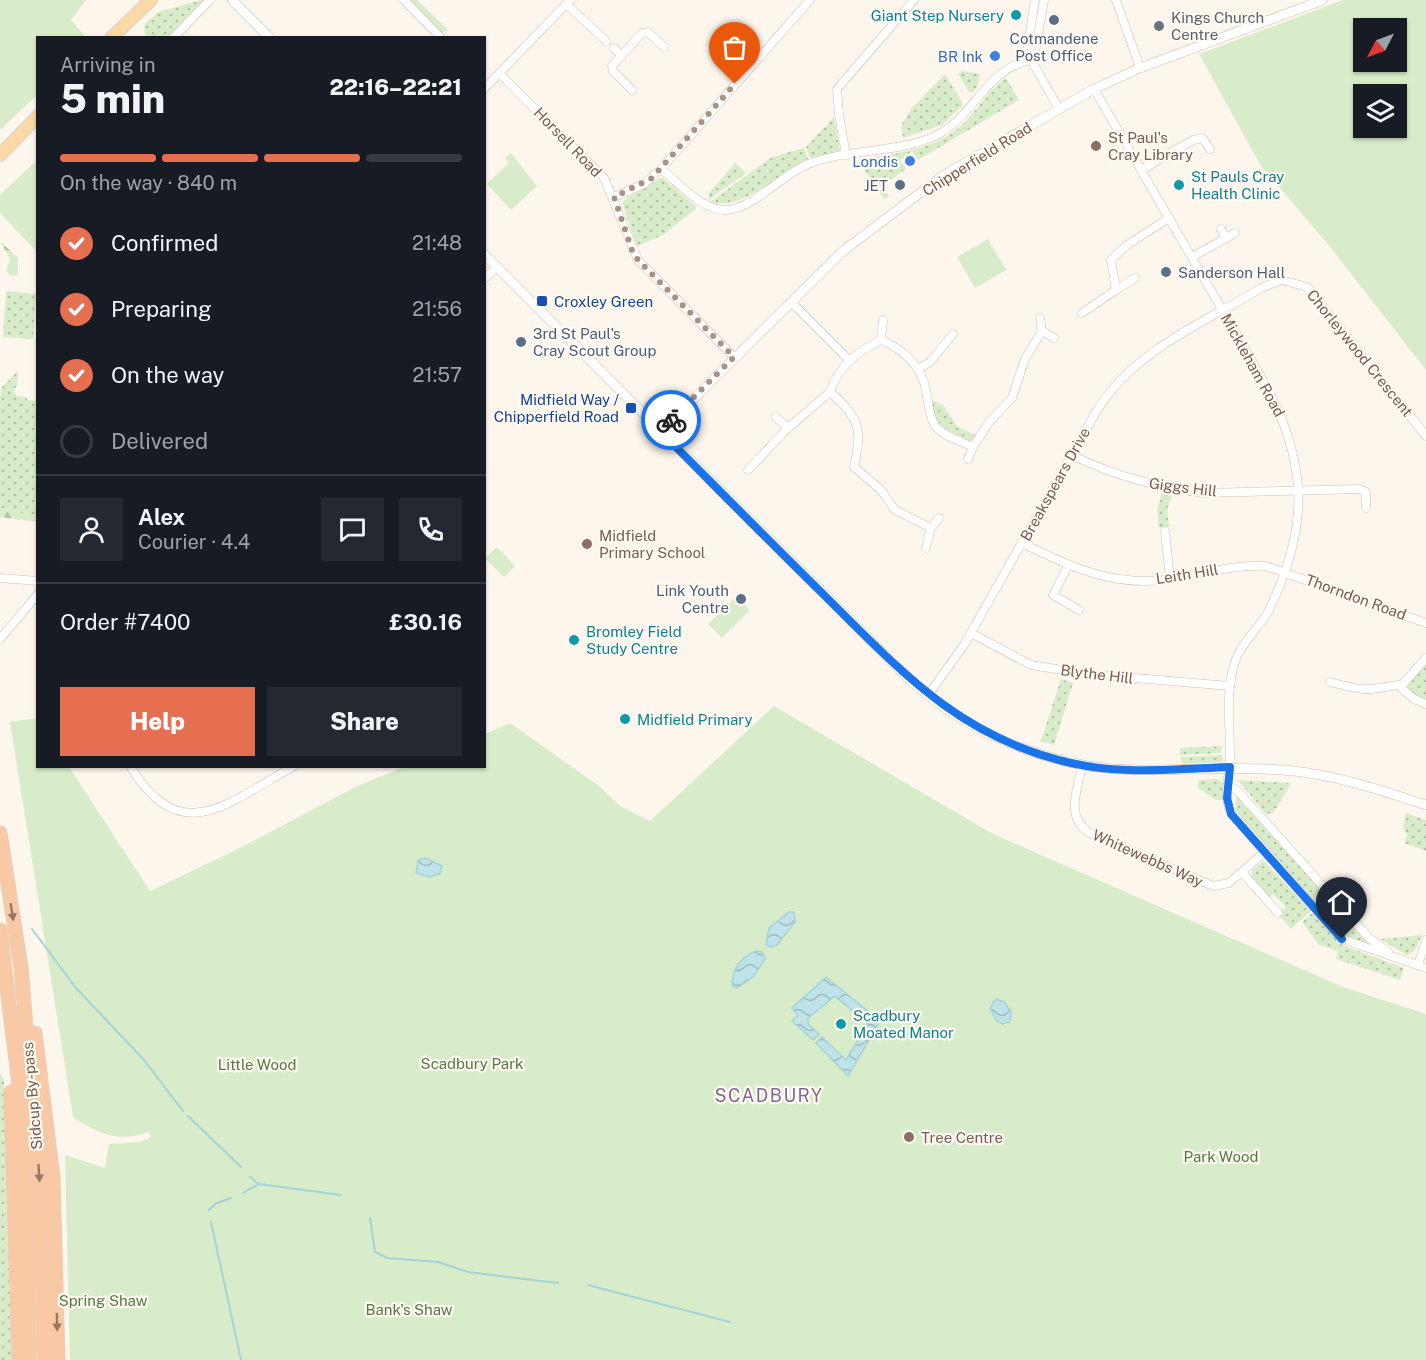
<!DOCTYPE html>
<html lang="en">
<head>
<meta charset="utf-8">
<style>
	:root { --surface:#171b24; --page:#242831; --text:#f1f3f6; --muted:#9ea1a6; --line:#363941; --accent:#e76f51 }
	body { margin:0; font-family:"Public Sans",sans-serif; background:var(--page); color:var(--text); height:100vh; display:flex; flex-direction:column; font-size:22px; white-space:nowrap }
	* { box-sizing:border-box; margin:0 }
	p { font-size:20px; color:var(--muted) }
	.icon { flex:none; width:33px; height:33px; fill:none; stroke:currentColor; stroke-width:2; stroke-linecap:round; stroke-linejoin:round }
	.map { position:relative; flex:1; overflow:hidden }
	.details { position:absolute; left:36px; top:36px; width:450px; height:732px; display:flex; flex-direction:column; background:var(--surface); border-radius:0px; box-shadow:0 2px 4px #0004 }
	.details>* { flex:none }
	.needle { width:39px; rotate:229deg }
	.tools { position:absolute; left:1353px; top:18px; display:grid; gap:12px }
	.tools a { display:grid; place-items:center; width:54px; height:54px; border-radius:0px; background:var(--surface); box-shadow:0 2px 4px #0004; font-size:30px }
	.pin { position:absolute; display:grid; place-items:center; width:51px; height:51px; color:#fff; margin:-62px -26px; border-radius:50% 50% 50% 0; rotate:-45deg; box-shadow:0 0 6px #0007 }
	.pin .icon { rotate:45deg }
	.courier { position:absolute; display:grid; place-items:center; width:60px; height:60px; margin:-30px; border:4px solid #1a73e8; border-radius:50%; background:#fff; color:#222; box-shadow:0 2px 8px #0007 }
	.overview em { font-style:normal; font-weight:800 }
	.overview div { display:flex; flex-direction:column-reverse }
	.overview { display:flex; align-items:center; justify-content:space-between; height:102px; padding:0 24px }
	h1 { font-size:39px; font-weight:800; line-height:45px }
	.bar { display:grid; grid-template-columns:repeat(4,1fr); gap:9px 6px; align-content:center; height:72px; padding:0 24px }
	.bar i { height:8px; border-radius:4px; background:var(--line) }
	.bar .current { background:var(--accent) }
	.bar p { grid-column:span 4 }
	.line { display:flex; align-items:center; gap:15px; padding:0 24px; border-top:2px solid var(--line) }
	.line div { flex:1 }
	.round { display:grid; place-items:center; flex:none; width:63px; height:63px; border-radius:0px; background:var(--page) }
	ol { padding:0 24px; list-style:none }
	li { display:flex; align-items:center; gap:18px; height:66px }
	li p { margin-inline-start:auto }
	li .icon { padding:6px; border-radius:50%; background:var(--accent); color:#fff; stroke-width:4 }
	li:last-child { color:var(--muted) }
	li i { width:33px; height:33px; border:3px solid var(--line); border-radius:50% }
	.action { display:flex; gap:12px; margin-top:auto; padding:12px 24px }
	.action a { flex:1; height:69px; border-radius:0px; background:var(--accent); color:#fff; font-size:24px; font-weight:800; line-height:69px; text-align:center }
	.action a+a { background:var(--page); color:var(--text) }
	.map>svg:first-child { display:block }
	.grass { fill:url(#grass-dots) }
	.forest { fill:url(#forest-firs) }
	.green { fill:#d8ecc9; fill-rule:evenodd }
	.water { fill:url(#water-waves); stroke:#a5d3da; stroke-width:1.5 }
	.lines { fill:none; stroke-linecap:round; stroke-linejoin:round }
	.stream { stroke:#a5d3da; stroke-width:2 }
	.minor-casing { stroke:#d1beb0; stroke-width:9 }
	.tertiary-casing { stroke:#d1beb0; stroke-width:10 }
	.primary-casing { stroke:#dad1cd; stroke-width:14 }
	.trunk-casing { stroke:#dad1cd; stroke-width:15 }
	.minor { stroke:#fff; stroke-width:8 }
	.tertiary { stroke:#fff; stroke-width:9 }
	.primary { stroke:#fbd9a5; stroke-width:12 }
	.trunk { stroke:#f9c8a4; stroke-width:14 }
	.oneway { fill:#9a7763 }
	.done { stroke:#a89285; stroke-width:6; stroke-dasharray:0 10.8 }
	.route { stroke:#1a73e8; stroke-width:8 }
	.culture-dot { fill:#0f9aa8; stroke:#fffaf3; stroke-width:2 }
	.service-dot { fill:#5c6f8a; stroke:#fffaf3; stroke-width:2 }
	.worship-dot { fill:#6b7280; stroke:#fffaf3; stroke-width:2 }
	.shop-dot { fill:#3f7fe0; stroke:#fffaf3; stroke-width:2 }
	.education-dot { fill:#8d6e63; stroke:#fffaf3; stroke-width:2 }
	.transit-dot { fill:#1a4fb4; stroke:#fffaf3; stroke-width:2 }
	.labels { text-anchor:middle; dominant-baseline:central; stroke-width:4.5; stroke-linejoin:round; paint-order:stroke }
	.culture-label { font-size:15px; fill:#0d838f; stroke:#fffaf3; text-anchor:start }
	.worship-label { font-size:15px; fill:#5b616d; stroke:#fffaf3; text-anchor:start }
	.service-label { font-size:15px; fill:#4e5e75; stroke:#fffaf3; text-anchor:end }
	.shop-label { font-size:15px; fill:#366cbe; stroke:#fffaf3; text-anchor:end }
	.education-label { font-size:15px; fill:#785e54; stroke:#fffaf3; text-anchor:start }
	.street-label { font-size:15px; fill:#7a5c4d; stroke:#fffaf3 }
	.transit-label { font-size:15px; fill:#164399; stroke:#fffaf3; text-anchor:start }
	.park-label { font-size:15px; fill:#537a41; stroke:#fffaf3 }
	.quarter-label { font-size:18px; letter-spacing:1.5px; fill:#846695; stroke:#fffaf3 }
</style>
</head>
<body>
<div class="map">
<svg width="1426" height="1360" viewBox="0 0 1426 1360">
	<defs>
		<pattern id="grass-dots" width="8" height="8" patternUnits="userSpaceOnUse" patternTransform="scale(1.5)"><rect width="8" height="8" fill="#d8ecc9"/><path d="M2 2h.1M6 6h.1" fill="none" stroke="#b4c2a5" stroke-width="1.8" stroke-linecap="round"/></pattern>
		<pattern id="forest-firs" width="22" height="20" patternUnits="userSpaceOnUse" patternTransform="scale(1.5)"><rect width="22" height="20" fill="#d8ecc9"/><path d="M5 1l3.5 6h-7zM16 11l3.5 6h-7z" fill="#b4c2a5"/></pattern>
		<pattern id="water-waves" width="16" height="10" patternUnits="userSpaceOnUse" patternTransform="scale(1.5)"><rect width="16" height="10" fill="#bfe3e8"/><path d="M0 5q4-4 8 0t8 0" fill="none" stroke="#a0bbbe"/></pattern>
	</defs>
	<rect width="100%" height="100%" fill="#fdf6ec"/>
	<g class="grass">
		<polygon points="201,0 205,0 168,37 146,37 144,25 158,12"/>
		<polygon points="408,0 417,0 448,30 441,33"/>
		<polygon points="962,71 980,74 978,85 973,92 969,92 958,74"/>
		<polygon points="945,74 963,104 961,107 942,125 903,138 901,126 912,108"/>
		<path d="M1006,78L1019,100L918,160L912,151L900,160L906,169L882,186L889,196L884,199L858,160C893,153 934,151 962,125C978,111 988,89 1006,78Z"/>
		<polygon points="834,117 840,151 810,158 806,147"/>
		<path d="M804,148L808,159C778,173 745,211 710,202L772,157Z"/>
		<polygon points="735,163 746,173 708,200 709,193"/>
		<path d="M660,178H663L697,208L663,235L637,246L622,203C627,195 650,186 660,178Z"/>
		<polygon points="6,291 36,294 33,339 3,337"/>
		<polygon points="18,371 17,386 14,389 16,396 27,397 27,400 35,401 37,398 37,515 0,510 0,398 2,387"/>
		<path d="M929,399L943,405L957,426L975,435L972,440L967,441C945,429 934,426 929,399Z"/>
		<polygon points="1162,494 1172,496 1167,509 1169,527 1159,528 1157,509"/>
		<polygon points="1426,665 1426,703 1413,694 1407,685"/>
		<polygon points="1061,679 1073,683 1054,745 1041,741"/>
		<polygon points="1223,746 1220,753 1180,755 1180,748"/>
		<polygon points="1222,755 1223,762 1182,764 1181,757"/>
		<polygon points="1218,779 1223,783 1223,800 1216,800 1198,788 1199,780"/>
		<polygon points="1238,780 1290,783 1291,784 1273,813 1266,814"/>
		<polygon points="1236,793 1377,948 1344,937 1236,812"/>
		<polygon points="1406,813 1426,820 1426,851 1404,843 1407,835 1403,827"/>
		<polygon points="1264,861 1311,911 1291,929 1278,914 1286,907 1273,894 1268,898 1252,879 1252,870"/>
		<polygon points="1312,913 1342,945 1404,968 1400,980 1336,959 1338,951 1319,945 1302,922"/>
		<polygon points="1422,935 1415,950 1407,955 1380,939"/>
		<polygon points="0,1073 4,1081 12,1360 0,1360"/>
	</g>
	<g class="forest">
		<polygon points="0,241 18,258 18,275 11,276 6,270 10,259"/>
		<polygon points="0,510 37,515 37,522 0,517"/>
	</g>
	<g class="green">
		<polygon points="0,0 86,0 71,20 86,37 38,38 37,95 0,130"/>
		<path d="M1343,0H1426V370L1327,243L1261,166L1199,54ZM1364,28H1396V62H1364ZM1364,94H1396V128H1364Z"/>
		<polygon points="511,153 537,186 511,210 487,184 509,163 505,158"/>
		<polygon points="37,160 37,252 0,213 0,195"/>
		<polygon points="988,239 1006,270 975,288 957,257"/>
		<polygon points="497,547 515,566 504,577 485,558"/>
		<polygon points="736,597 750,610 722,638 708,624"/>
		<path d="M774,706L993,834L1343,987L1426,1014V1360H70L65,1155L105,1168L109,1144L140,1142L151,1137L148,1132C119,1143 98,1134 73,1117L10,722L37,718L38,766L69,767L150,891L238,849L357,786L404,767L484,766L485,734L510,723L599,786L620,806L650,821Z"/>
	</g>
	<g class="water">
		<polygon points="425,858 442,866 440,874 429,877 416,873 418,860"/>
		<polygon points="789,912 794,912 795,922 777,945 771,947 766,945 769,928"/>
		<path d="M756,951L762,952L765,959L753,977L737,988L732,986C732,970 740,957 756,951Z"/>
		<polygon points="826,977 880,1021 848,1076 816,1043 822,1037 846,1060 868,1024 835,996 808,1018 808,1024 819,1034 813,1040 792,1021 798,1015 792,1008"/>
		<polygon points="996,999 1004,1002 1011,1011 1010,1022 1002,1024 996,1020 990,1008"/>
	</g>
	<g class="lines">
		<g class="stream">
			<polyline points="32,929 76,988 144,1060 183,1111"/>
			<polyline points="188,1116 241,1167"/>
			<polyline points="250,1177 259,1184 341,1195"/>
			<polyline points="243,1193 259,1184"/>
			<polyline points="209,1210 215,1204 231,1198"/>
			<polyline points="370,1218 375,1252 387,1258 438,1262 468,1272 558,1283"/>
			<polyline points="211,1222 241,1360"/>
			<polyline points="588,1285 730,1322"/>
		</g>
		<g class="minor-casing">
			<g id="minor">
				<polyline points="404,0 441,38"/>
				<polyline points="1116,0 1140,68"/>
				<polyline points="566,4 606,41"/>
				<polyline points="173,38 210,0"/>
				<polyline points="614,48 622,56"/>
				<polyline points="1031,60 1035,52 1044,0"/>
				<polyline points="1031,60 1027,51 1035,0"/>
				<polyline points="500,74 604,178 638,260 734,357"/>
				<polyline points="484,89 570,0"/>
				<path d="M1094,89L1267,387C1309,467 1308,530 1269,610C1260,627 1243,641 1236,659C1225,688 1230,725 1230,755C1230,773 1224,792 1229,809L1342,939L1426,968"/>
				<polyline points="632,90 613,71 612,66 642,33 648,32 664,47"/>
				<polyline points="846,155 839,115 837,89 914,0"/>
				<path d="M661,169C679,183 701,210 725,210C750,211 781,176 804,166C842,148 900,154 937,135C975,116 986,68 1031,60L1059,109"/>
				<polyline points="1141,170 1193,140 1202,138 1210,149"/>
				<polyline points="614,197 644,184 661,169 810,0"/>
				<polyline points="1221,229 1226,238"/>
				<polyline points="1192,257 1235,233"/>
				<polyline points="484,279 497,267"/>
				<polyline points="1116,290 1135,278"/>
				<polyline points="791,302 849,360"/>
				<polyline points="1082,313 1116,290 1111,260 1127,245 1169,218"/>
				<polyline points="1042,331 1054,338"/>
				<polyline points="881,340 883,320"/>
				<polyline points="918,369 930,362 953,334"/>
				<polyline points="776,417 788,428"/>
				<polyline points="973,447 989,422 1012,398 1025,359 1042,331 1040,318"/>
				<path d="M1071,455C1116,476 1155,487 1204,493L1359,489L1366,492V508"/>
				<polyline points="748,470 788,428 830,392"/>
				<path d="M931,528L895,510L881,490L854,467C862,429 861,419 830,392C838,367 857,351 881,340C903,349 922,366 926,391C929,404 928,415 936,427C943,436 963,442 973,447L968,459"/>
				<polyline points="1165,531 1170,579"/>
				<path d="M1022,543C1070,567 1116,588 1171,579C1204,574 1233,564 1266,566L1426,623"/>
				<polyline points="926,548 931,528 939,518"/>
				<polyline points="1068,566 1053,595 1079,610"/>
				<polyline points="0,578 38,581"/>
				<polyline points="971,633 1031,665 1088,674 1230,686"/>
				<polyline points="0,639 38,594"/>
				<path d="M1330,682C1363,691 1365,691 1398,685L1414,699L1426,704"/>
				<polyline points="1401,686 1426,658"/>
				<path d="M928,695L964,645L1096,412C1134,350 1203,323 1263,287L1282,280L1307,287L1426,436"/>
				<path d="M1082,765C1078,788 1065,816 1088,832L1213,886L1229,883L1265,852"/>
				<path d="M130,766C181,850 229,802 294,766"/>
				<polyline points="1228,786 1237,790 1369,938 1388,952"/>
				<polyline points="1242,872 1278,913"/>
				<polyline points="1418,965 1426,940"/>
			</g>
		</g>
		<g class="tertiary-casing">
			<g id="tertiary">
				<polyline points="232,0 270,38"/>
				<path d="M484,254L912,682C975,737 1056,770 1140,770C1192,770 1243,766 1294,771C1340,776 1383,791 1426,805"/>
				<polyline points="661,431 843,251 944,175 1094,89 1140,68 1323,0"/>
			</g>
		</g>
		<g class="primary-casing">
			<g id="primary">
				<polyline points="111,38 151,0"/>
				<polyline points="0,155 38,116"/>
			</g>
		</g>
		<g class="trunk-casing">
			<g id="trunk">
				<polyline points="0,833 21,968 39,1179 45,1360"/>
				<polyline points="0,930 20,1093 25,1185 30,1360"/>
				<polyline points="35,1033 53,1178 58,1360"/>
				<polyline points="11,1092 19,1360"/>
			</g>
		</g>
		<use href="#minor" class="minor"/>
		<use href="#tertiary" class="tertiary"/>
		<use href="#primary" class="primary"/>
		<use href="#trunk" class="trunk"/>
	</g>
	<defs><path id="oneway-solid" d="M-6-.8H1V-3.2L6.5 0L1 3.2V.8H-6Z" transform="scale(1.5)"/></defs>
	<g class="oneway">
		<use href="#oneway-solid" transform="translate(12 912) rotate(81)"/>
		<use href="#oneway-solid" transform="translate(39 1173) rotate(86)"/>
		<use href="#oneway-solid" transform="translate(57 1322) rotate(89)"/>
	</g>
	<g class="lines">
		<polyline class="done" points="671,420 734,357 638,260 632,250 614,197 652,178 735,84"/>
		<path class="route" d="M671,420L660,431C714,485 767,539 821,592C899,669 959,738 1071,763C1123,775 1177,769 1230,767L1227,798L1231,814L1342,939"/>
	</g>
	<g class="culture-dot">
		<circle cx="1016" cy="15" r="6"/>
		<circle cx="1179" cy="185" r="6"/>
		<circle cx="574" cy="640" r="6"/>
		<circle cx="625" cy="719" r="6"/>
		<circle cx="841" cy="1024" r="6"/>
	</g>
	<g class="service-dot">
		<circle cx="1054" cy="20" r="6"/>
		<circle cx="900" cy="185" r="6"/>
		<circle cx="1166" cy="272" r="6"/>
		<circle cx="521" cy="342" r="6"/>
		<circle cx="741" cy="599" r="6"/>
	</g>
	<circle class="worship-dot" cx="1159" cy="26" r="6"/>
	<g class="shop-dot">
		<circle cx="995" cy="56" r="6"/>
		<circle cx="910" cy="161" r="6"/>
	</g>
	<g class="education-dot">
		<circle cx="1096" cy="146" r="6"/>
		<circle cx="587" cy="544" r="6"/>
		<circle cx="909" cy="1137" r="6"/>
	</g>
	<g class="transit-dot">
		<rect x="536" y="295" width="12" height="12" rx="3"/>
		<rect x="625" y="402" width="12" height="12" rx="3"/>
	</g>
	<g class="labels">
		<g class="culture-label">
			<text x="1004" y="15" text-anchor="end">Giant Step Nursery</text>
			<text x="1191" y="176">St Pauls Cray<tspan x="1191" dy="17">Health Clinic</tspan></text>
			<text x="586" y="631">Bromley Field<tspan x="586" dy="17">Study Centre</tspan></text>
			<text x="637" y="719">Midfield Primary</text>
			<text x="853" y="1015">Scadbury<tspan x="853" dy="17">Moated Manor</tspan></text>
		</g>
		<g class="worship-label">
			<text x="1171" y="17">Kings Church<tspan x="1171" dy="17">Centre</tspan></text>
		</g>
		<g class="service-label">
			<text x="1054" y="38" text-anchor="middle">Cotmandene<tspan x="1054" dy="17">Post Office</tspan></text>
			<text x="888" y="185">JET</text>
			<text x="1178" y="272" text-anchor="start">Sanderson Hall</text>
			<text x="533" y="333" text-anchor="start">3rd St Paul's<tspan x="533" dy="17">Cray Scout Group</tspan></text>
			<text x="729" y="590">Link Youth<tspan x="729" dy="17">Centre</tspan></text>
		</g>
		<g class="shop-label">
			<text x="983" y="56">BR Ink</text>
			<text x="898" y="161">Londis</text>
		</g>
		<g class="education-label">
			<text x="1108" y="137">St Paul's<tspan x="1108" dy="17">Cray Library</tspan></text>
			<text x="599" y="535">Midfield<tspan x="599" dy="17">Primary School</tspan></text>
			<text x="921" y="1137">Tree Centre</text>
		</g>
		<g class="street-label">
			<text transform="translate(568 142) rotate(46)">Horsell Road</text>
			<text transform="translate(977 159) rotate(-32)">Chipperfield Road</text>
			<text transform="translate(1360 353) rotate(51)">Chorleywood Crescent</text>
			<text transform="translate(1253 365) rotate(61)">Mickleham Road</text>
			<text transform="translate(1055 484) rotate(-61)">Breakspears Drive</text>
			<text transform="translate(1183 487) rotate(7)">Giggs Hill</text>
			<text transform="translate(1187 574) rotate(-9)">Leith Hill</text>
			<text transform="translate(1356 597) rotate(20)">Thorndon Road</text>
			<text transform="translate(1097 674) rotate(7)">Blythe Hill</text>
			<text transform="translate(1148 858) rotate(24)">Whitewebbs Way</text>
			<text transform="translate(32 1096) rotate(-95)">Sidcup By-pass</text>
		</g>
		<g class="transit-label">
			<text x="554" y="301">Croxley Green</text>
			<text x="619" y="399" text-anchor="end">Midfield Way /<tspan x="619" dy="17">Chipperfield Road</tspan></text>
		</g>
		<g class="park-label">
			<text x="472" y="1063">Scadbury Park</text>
			<text x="257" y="1064">Little Wood</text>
			<text x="1221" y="1156">Park Wood</text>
			<text x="103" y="1300">Spring Shaw</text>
			<text x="409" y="1309">Bank's Shaw</text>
		</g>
		<g class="quarter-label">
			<text x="769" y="1095">SCADBURY</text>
		</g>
	</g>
</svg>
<div class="tools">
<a><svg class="needle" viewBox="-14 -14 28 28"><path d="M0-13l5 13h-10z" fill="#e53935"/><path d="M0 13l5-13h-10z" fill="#9ea1a6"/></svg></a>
<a><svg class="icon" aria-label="layers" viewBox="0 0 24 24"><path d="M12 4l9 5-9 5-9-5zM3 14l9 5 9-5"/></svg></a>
</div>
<div class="pin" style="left:735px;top:84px;background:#ea580c"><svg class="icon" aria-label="bag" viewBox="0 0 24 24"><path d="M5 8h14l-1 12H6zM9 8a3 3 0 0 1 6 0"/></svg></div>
<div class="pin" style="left:1342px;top:939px;background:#1f2937"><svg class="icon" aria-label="home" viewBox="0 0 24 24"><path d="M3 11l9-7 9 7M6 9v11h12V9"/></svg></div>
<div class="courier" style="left:671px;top:420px"><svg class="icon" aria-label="bike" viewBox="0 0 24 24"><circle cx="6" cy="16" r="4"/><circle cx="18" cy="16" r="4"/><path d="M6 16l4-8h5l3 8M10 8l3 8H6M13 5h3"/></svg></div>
<section class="details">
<div class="overview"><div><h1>5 min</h1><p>Arriving in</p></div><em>22:16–22:21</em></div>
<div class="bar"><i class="current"></i><i class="current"></i><i class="current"></i><i></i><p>On the way · 840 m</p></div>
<ol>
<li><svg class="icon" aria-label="check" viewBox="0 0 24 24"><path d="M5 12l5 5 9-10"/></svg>Confirmed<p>21:48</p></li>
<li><svg class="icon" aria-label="check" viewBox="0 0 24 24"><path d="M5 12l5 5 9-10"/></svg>Preparing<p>21:56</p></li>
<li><svg class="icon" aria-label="check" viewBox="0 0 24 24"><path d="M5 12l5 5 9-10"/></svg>On the way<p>21:57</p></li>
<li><i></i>Delivered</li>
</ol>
<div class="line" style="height:108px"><a class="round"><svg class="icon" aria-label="person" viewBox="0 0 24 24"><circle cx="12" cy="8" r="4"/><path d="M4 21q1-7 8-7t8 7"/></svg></a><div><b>Alex</b><p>Courier · 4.4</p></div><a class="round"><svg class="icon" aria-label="chat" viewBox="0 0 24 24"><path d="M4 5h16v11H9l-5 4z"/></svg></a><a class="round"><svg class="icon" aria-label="phone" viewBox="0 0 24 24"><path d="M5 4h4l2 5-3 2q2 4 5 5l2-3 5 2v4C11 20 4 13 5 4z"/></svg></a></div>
<div class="line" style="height:78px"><div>Order #7400</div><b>£30.16</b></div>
<div class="action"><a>Help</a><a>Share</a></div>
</section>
</div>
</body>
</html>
